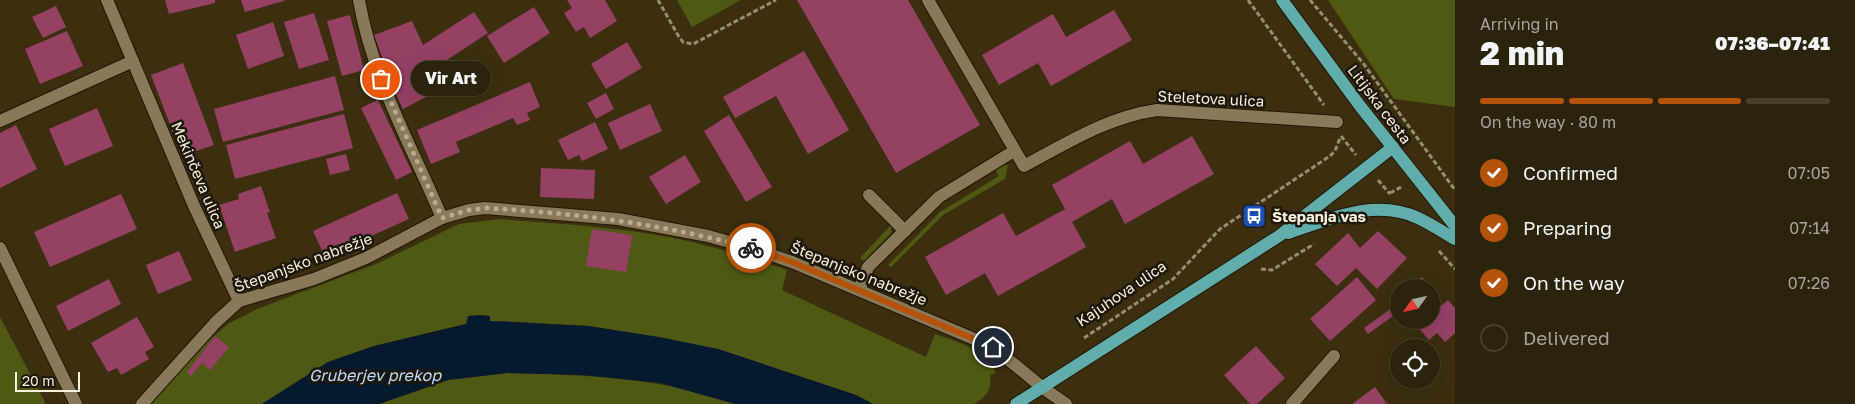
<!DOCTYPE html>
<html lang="en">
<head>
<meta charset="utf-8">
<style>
	:root { --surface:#2c230c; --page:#382f1a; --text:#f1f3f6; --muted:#a6a49d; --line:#48402d; --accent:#b45309 }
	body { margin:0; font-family:"Golos Text",sans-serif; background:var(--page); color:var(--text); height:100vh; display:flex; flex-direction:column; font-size:19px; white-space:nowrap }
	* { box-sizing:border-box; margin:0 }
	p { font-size:16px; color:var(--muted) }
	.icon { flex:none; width:28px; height:28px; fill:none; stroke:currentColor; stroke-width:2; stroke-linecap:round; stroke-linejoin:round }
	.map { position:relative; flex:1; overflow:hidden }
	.drawer { display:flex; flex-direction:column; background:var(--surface); width:400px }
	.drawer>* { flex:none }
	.needle { width:32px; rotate:236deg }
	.tools { position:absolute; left:1390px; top:279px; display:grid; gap:10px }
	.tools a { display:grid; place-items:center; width:50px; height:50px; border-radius:50%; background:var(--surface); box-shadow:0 5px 20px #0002,0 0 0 1px var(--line); font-size:25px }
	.scale { position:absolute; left:15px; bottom:12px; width:65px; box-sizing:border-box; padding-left:5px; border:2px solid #f7f0de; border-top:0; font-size:14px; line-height:18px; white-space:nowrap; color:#f7f0de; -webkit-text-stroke:4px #1d180b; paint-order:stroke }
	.pin { position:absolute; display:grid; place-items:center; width:42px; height:42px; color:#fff; margin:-21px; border:2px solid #fff; border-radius:50%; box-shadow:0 1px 5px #0007 }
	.courier { position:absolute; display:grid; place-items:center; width:50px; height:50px; margin:-25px; border:4px solid #b45309; border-radius:50%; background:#fff; color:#222; box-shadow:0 1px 6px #0007 }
	.bubble { position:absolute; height:35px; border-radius:18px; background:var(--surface); box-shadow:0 5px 20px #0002,0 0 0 1px var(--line); font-size:16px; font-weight:800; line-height:35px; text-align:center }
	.overview em { font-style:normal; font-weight:800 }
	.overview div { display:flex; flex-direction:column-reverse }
	.overview { display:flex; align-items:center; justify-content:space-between; height:85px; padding:0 25px }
	h1 { font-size:32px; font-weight:800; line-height:38px }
	.bar { display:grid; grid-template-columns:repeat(4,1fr); gap:8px 5px; align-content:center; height:60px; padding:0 25px }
	.bar i { height:6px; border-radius:4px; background:var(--line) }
	.bar .on { background:var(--accent) }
	.bar p { grid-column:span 4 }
	ol { padding:0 25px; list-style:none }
	li { display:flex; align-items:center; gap:15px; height:55px }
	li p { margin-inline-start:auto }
	li .icon { padding:5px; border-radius:50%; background:var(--accent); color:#fff; stroke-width:4 }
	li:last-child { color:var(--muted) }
	li i { width:28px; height:28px; border:2px solid var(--line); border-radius:50% }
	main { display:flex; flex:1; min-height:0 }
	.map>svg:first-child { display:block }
	.green { fill:#4f5913 }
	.water { fill:#051a2e }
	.building { fill:#944164 }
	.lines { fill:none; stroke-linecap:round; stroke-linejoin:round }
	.minor-casing { stroke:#221600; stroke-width:14 }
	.major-casing { stroke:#221600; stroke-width:14 }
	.path { stroke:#968d74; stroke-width:3; stroke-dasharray:5 2.5; stroke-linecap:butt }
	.minor { stroke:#877959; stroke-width:12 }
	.major { stroke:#61adac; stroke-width:12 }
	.done { stroke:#b5ac96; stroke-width:5; stroke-dasharray:0 9 }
	.route { stroke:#b45309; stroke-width:6 }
	.labels { text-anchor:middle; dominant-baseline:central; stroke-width:5; stroke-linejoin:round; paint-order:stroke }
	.street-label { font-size:15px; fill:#f7f0de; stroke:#1d180b }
	.poi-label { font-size:15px; font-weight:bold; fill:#f7f0de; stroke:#1d180b; text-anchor:start }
	.water-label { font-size:16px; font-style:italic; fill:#b9dbfd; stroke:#1d180b }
</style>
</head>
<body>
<main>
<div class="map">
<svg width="1455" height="404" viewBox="0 0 1455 404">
	<rect width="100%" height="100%" fill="#3b2f10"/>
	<g class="green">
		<polygon points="677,0 741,0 692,27"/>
		<polygon points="1328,0 1455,0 1455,107 1394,99"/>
		<polygon points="1003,165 1008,165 1005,179 943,215 891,267 888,265 940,212 999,176 995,169"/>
		<path d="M499,219C562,224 626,227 688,241C721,249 754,259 787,270L782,290L926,357L935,334C958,342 985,349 996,373L990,375C992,389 987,397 974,404H873L856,395L718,349L589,326L504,321L466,324L374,346L328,362L262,404H151L208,341L228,324L257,309L376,264L459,224Z"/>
		<polygon points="891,225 891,233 864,261 860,258"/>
		<polygon points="0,317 46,404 0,404"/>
		<path d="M507,373C584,375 662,377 735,404H379L448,380Z"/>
	</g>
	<polygon class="water" points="479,315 490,316 490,321 589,326 659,337 718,349 856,395 873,404 735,404 660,383 583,375 507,373 448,380 379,404 262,404 328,362 374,346 466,324 468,316"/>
	<g class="building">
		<polygon points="165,0 215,0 215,3 169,14"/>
		<polygon points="241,0 284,0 284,1 245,12"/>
		<polygon points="567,0 605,0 617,21 590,38 584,27 576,32 564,13 572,8"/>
		<polygon points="797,0 908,0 980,125 896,173"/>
		<polygon points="56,6 66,27 43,38 32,17"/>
		<polygon points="534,7 550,33 504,63 487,36"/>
		<polygon points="1114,10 1132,40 1051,86 1038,63 999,85 982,55 1053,14 1066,37"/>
		<polygon points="474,12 488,33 444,62 455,82 403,109 394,90 374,35 412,21 423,45"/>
		<polygon points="314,13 329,60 299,69 284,22"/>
		<polygon points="350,15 364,70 342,76 327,21"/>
		<polygon points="273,22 284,56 248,69 236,35"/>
		<polygon points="67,31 83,66 40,84 25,49"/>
		<polygon points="627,42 642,68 606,89 591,64"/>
		<polygon points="804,51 849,130 808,154 776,96 735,118 723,97"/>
		<polygon points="183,63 214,145 182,156 151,75"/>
		<polygon points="335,76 344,110 223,142 214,109"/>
		<polygon points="530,82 540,107 527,113 530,120 517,125 513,118 456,142 460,152 431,164 417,130"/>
		<polygon points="606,93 614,109 596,119 587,103"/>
		<polygon points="378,100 412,172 396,180 361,108"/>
		<polygon points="650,104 662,131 620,150 608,123"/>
		<polygon points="97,108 113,146 65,166 49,129"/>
		<polygon points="344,114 353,148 235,179 226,145"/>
		<polygon points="729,115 772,187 746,202 704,131"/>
		<polygon points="595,122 608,149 582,161 579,155 568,160 558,140"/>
		<polygon points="16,125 37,169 0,188 0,133"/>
		<polygon points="1192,136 1214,174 1125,224 1112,199 1072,222 1086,247 998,296 985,273 946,295 925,257 1003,213 1016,236 1065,209 1052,185 1130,141 1143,164"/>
		<polygon points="346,154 350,170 330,175 326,159"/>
		<polygon points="685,155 701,182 666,204 649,177"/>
		<polygon points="541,168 595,170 594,199 540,197"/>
		<polygon points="261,186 270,212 267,213 276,238 235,252 219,205 239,199 238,194"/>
		<polygon points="397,193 409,219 325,257 313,231"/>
		<polygon points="121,194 137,229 50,267 34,232"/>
		<polygon points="592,229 632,235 626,272 586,266"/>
		<polygon points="1378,231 1407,258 1377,289 1356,268 1337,286 1315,264 1348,233 1360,248"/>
		<polygon points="179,251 192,280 158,294 146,265"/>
		<polygon points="1357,277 1376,300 1330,341 1310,319"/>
		<polygon points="1422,277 1436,293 1431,297 1431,288 1410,288"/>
		<polygon points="109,279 121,304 68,331 56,306"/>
		<polygon points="1448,300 1455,308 1455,333 1445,342 1437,333 1429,340 1417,326 1424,320 1431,320 1431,314"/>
		<polygon points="1399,303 1399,320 1408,320 1400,325 1393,316 1368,334 1364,328"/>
		<polygon points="137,317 154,347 145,352 149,359 121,375 117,368 108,372 91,343"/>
		<polygon points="215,336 229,347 210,370 202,363 191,376 187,372"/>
		<polygon points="1256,346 1285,378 1257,404 1250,404 1224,375"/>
		<polygon points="1375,387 1387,404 1352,404"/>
	</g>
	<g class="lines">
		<g class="minor-casing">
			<g id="minor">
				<polyline points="107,0 194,206 239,301"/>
				<path d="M359,0C372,77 412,147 442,218"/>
				<path d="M928,0L1024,166C1067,143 1108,117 1157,110L1337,122"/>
				<polyline points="0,121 133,61"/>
				<polyline points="869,195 905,231"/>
				<polyline points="0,248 76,404"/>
				<polyline points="859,290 868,267 939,197 1014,151"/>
				<polyline points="142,404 216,322 239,301 314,279 366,258 442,218 469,210 485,208 618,219 708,236 754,249 792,262 993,347 1043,388 1066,404"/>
				<polyline points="1292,404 1334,356"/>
			</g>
		</g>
		<g class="major-casing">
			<g id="major">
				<polyline points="1282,0 1360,106 1455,226"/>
				<path d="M1288,233C1330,219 1375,198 1418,218C1431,224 1443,232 1455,239"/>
				<polyline points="1016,404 1279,236 1393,147"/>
			</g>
		</g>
		<g class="path">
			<polyline points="658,0 679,37 683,42 693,44 776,0"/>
			<polyline points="1248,0 1324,105"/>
			<polyline points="1310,0 1363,63 1455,190"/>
			<polyline points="1341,136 1356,155"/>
			<polyline points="1378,180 1390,194"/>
			<polyline points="1390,193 1403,186"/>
			<polyline points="1250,209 1254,216"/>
			<polyline points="1439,251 1455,269"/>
			<polyline points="1261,269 1272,270 1314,244"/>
			<polyline points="1084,338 1173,279 1220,229 1330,156 1335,151 1340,138"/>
		</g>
		<use href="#minor" class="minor"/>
		<use href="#major" class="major"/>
	</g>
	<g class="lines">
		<path class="done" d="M381,79L442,218L469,210L485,208C576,213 663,224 751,248"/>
		<polyline class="route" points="751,248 792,262 993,347"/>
	</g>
	<defs>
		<g id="bus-square" transform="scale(1.25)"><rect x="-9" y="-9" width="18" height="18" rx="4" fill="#1a4fb4" stroke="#1d180b"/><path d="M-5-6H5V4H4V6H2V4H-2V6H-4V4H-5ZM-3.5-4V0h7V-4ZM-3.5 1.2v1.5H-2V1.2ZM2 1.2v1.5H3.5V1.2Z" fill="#fff"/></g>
	</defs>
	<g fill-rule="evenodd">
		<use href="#bus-square" x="1254" y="216"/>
	</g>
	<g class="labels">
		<g class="street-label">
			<text transform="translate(1211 98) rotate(3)">Steletova ulica</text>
			<text transform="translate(1380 104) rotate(53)">Litijska cesta</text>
			<text transform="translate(199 175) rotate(67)">Mekinčeva ulica</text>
			<text transform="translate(303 262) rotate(-20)">Štepanjsko nabrežje</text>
			<text transform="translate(859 273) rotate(22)">Štepanjsko nabrežje</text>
			<text transform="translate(1121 293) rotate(-34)">Kajuhova ulica</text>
		</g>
		<g class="poi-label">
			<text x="1272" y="216">Štepanja vas</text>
		</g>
		<g class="water-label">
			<text x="375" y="375">Gruberjev prekop</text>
		</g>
	</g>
</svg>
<div class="tools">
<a><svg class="needle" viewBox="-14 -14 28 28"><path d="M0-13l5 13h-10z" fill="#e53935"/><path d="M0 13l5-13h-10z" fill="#a6a49d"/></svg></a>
<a><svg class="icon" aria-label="locate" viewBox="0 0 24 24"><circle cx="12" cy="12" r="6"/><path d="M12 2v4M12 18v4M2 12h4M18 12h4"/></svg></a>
</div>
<div class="scale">20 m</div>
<div class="pin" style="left:381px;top:79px;background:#ea580c"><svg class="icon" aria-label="bag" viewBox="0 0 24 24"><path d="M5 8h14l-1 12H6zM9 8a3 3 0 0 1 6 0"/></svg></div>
<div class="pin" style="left:993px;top:347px;background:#1f2937"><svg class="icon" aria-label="home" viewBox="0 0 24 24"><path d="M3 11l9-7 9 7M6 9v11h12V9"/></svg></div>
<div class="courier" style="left:751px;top:248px"><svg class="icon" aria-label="bike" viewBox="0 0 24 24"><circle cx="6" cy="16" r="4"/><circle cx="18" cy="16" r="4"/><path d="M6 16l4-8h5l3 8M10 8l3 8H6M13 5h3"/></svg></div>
<div class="bubble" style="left:411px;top:61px;width:80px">Vir Art</div>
</div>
<section class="drawer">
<div class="overview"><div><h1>2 min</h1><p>Arriving in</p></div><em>07:36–07:41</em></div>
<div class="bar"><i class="on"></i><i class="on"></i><i class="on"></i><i></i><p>On the way · 80 m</p></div>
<ol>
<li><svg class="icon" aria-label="check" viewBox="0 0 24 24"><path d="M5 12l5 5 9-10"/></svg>Confirmed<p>07:05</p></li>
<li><svg class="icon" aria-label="check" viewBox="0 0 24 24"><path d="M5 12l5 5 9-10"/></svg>Preparing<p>07:14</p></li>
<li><svg class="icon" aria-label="check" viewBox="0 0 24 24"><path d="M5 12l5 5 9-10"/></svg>On the way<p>07:26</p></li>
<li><i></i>Delivered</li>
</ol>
</section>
</main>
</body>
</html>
